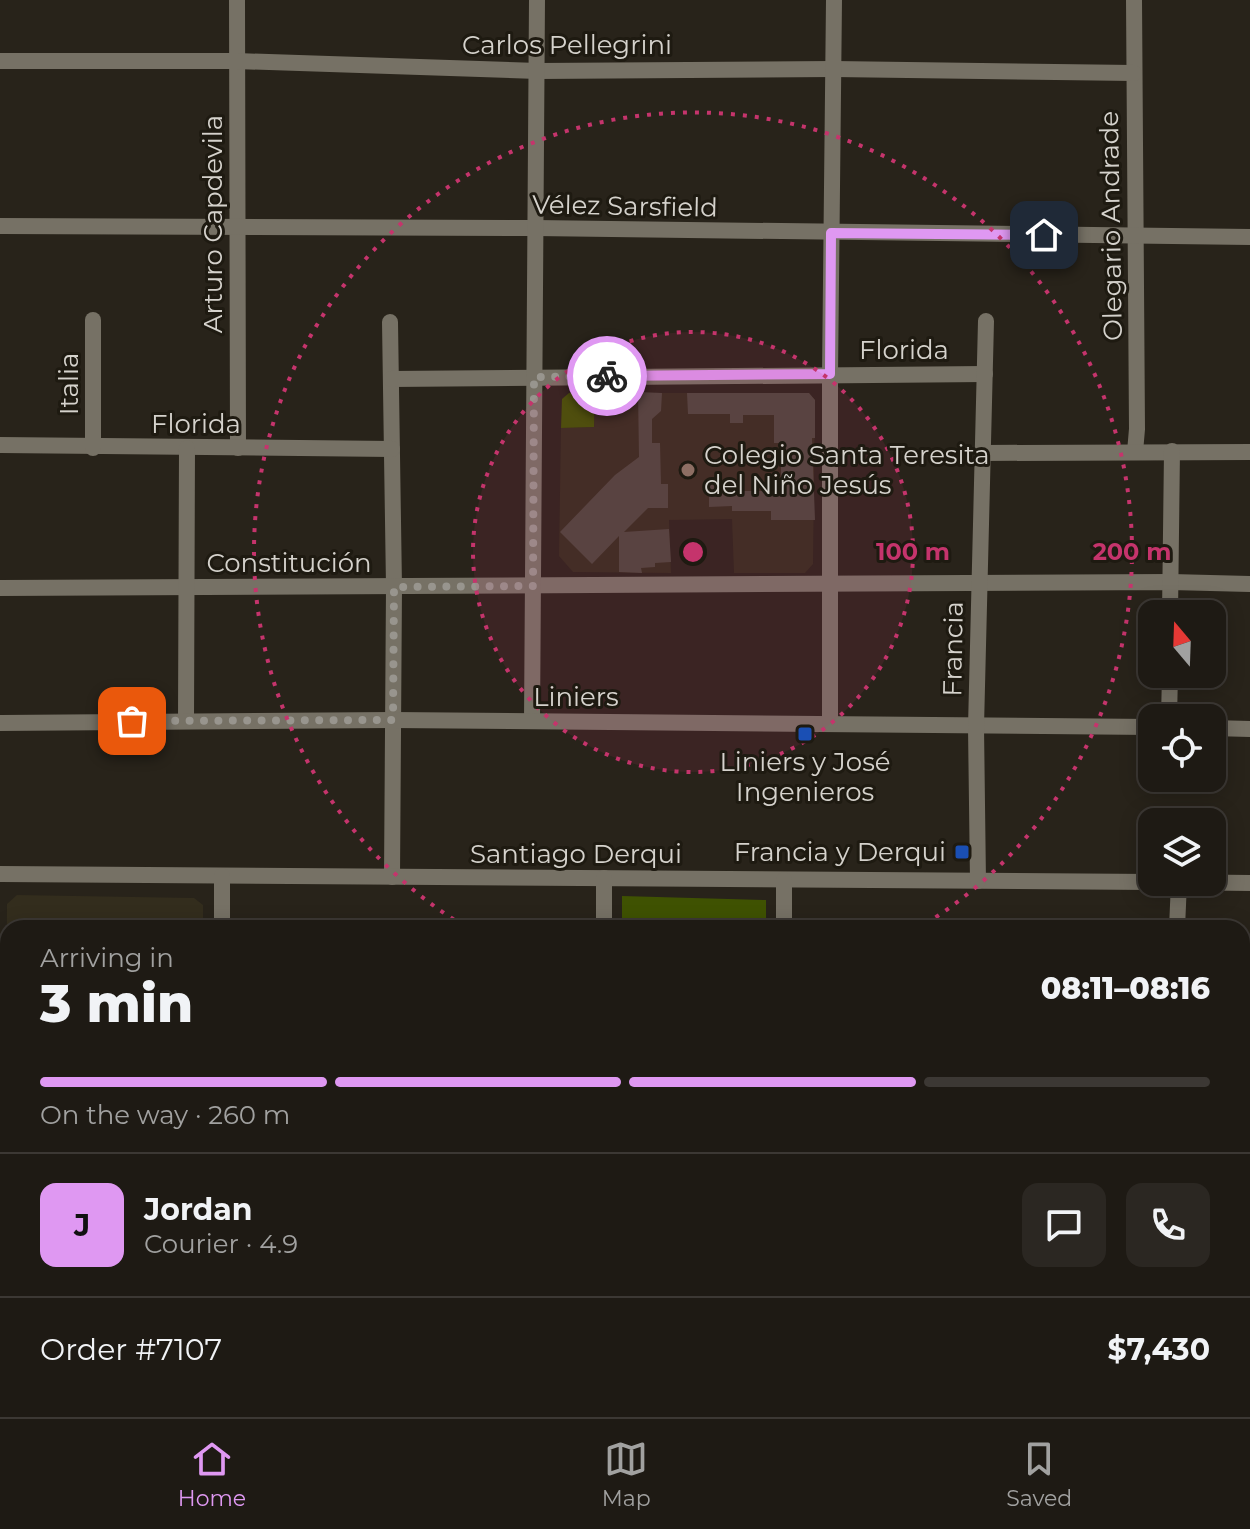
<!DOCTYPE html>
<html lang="en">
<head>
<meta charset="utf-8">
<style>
	:root { --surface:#1e1a14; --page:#2b2722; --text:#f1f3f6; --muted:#a1a1a0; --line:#3c3834; --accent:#df98f2 }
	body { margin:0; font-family:Montserrat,sans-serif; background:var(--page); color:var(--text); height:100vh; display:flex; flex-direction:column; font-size:30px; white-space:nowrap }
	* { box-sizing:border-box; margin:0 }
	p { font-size:26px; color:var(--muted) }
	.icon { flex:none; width:44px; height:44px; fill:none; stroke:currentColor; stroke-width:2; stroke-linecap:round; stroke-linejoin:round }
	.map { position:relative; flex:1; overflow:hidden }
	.panel { position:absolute; left:0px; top:920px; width:1250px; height:498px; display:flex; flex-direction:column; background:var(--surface); border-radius:24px 24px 0 0; box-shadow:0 4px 20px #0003,0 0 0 2px var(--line) }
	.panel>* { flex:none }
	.needle { width:52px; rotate:341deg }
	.fabs { position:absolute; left:1138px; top:600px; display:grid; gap:16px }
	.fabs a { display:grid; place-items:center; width:88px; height:88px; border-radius:16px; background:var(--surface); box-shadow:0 4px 20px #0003,0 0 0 2px var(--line); font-size:40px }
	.pin { position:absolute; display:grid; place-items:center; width:68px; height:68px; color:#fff; margin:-34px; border-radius:16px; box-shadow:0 4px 12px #0006 }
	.courier { position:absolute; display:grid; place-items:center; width:80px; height:80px; margin:-40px; border:6px solid #df98f2; border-radius:50%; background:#fff; color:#222; box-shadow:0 2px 10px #0007 }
	.headline em { font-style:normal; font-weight:800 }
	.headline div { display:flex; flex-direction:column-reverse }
	.headline { display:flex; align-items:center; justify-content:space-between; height:136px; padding:0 40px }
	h1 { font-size:52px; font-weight:800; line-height:60px }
	.bar { display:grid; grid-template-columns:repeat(4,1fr); gap:12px 8px; align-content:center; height:96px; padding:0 40px }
	.bar i { height:10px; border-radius:6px; background:var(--line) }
	.bar .current { background:var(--accent) }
	.bar p { grid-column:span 4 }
	.line { display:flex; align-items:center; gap:20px; padding:0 40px; border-top:2px solid var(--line) }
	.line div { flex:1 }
	.round { display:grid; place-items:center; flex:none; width:84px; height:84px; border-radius:16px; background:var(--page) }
	.dock { display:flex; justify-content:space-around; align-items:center; height:112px; border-top:2px solid var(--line); background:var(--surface); font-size:22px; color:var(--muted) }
	.dock a { display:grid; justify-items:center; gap:4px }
	.dock .current { color:var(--accent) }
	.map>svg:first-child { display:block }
	.built { fill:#332d1d }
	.green { fill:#3f5202 }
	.building { fill:#4b463c }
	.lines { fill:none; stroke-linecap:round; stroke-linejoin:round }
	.minor { stroke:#767165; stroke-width:16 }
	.done { stroke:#98958e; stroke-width:8; stroke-dasharray:0 14.4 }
	.route { stroke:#df98f2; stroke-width:10 }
	.ring { fill:none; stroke:#c5346c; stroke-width:4; stroke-dasharray:4 8 }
	.education-dot { fill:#8d6e63; stroke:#1e1a11; stroke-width:3 }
	.transit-dot { fill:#1a4fb4; stroke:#1e1a11; stroke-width:3 }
	.labels { text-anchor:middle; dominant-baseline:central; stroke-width:6; stroke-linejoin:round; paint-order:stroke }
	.street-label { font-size:26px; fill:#d5d2cc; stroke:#1e1a11 }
	.poi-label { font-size:26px; fill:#d5d2cc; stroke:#1e1a11; text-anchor:start }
	.centre { fill:#c5346c; stroke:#1e1a11; stroke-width:4 }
	.ring-label { font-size:24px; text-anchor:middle; font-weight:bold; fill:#c5346c; stroke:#1e1a11; stroke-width:6; stroke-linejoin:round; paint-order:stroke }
</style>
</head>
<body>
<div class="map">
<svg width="1250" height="1417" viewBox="0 0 1250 1417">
	<rect width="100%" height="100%" fill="#28231a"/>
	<g class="built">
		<polygon points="595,393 809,393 815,400 813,564 805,573 734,573 732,519 669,520 671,573 573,572 559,556 561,428 594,427"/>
		<polygon points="17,895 194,898 203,905 203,928 8,928 8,1260 4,1255 7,904"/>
	</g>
	<g class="green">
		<polygon points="569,393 595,393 594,427 561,428 562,399"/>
		<polygon points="622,896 766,900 766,928 622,928"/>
		<rect x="1242" y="1234" width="8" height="48"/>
		<rect x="0" y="1303" width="8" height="49"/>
		<polygon points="472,1410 523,1410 523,1417 477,1417"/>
		<polygon points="1037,1410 1055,1410 1060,1414 1070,1415 1081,1410 1129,1410 1129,1417 1114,1417 1104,1412 1087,1417 1037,1417"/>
	</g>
	<g class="building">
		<polygon points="638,392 662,393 661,411 652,419 652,443 660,443 661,484 668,484 668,508 648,508 624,532 669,529 671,562 655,563 655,567 641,568 642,573 619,572 619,536 592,564 560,532 615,475 639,457"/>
		<polygon points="687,393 809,393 815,400 815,438 812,438 815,520 771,520 771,511 732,511 732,506 709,507 709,483 732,483 732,488 744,487 744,491 781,491 781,443 774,443 774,415 743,415 743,423 730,423 730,414 688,414"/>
	</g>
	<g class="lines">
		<g class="minor">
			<polyline points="237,0 238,448"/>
			<polyline points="1134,0 1137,429 1135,452"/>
			<polyline points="0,61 237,61 538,71 834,69 1134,73"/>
			<polyline points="0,226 535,228 1250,237"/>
			<polyline points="390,322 394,587 392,877"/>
			<polyline points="391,379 985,374"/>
			<polyline points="0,445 392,449"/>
			<polyline points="93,448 93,320"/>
			<polyline points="983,453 1250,452"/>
			<polyline points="0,588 1171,582 1250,584"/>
			<polyline points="1170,614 1172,451"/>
			<polyline points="1169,718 1170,674"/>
			<polyline points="186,720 187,448"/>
			<polyline points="532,721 537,0"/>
			<polyline points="0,723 393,720 1152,727"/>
			<polyline points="830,723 830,374 834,0"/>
			<polyline points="1212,728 1250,729"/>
			<polyline points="0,874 1152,882"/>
			<polyline points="604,878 604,928"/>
			<polyline points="978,881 976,727 986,321"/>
			<polyline points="1162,882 1250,883"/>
			<polyline points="222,928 222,876"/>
			<polyline points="784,928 784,880"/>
			<polyline points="1177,928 1179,882"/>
			<polyline points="1242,1044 1250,1044"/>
			<polyline points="1242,1211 1250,1211"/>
			<polyline points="0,1277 8,1277"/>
			<polyline points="1242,1291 1250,1292"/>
			<polyline points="0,1362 8,1362"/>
			<polyline points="212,1417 212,1410"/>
			<polyline points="780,1417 780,1410"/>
		</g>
	</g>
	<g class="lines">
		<polyline class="done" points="132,721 393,720 394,587 533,586 534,377 607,376"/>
		<polyline class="route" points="607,376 830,374 831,233 1044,235"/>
	</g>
	<circle cx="693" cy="552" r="220" fill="#c5346c" fill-opacity=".12"/>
	<g class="ring">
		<circle cx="693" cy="552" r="220"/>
		<path d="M464 926A439 439 0 1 1 922 926"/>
	</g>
	<circle class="education-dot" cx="688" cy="470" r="8"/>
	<g class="transit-dot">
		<rect x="797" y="726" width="16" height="16" rx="4"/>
		<rect x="954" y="844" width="16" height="16" rx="4"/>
	</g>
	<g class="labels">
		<g class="street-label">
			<text x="567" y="45">Carlos Pellegrini</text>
			<text transform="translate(625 206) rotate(1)">Vélez Sarsfield</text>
			<text transform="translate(213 224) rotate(-90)">Arturo Capdevila</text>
			<text transform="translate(1111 226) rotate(-91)">Olegario Andrade</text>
			<text x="904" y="350">Florida</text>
			<text transform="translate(69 384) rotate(-90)">Italia</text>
			<text x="196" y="424">Florida</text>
			<text x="289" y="563">Constitución</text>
			<text transform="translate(953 649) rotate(-89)">Francia</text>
			<text x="576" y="697">Liniers</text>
			<text x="576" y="854">Santiago Derqui</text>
		</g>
		<g class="poi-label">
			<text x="704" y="455">Colegio Santa Teresita<tspan x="704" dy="30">del Niño Jesús</tspan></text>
			<text x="805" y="762" text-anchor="middle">Liniers y José<tspan x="805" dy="30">Ingenieros</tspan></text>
			<text x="946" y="852" text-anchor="end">Francia y Derqui</text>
		</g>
	</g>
	<circle cx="693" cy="552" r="12" class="centre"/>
	<g class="ring-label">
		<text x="913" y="560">100 m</text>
		<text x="1132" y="560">200 m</text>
	</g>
</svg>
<div class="fabs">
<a><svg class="needle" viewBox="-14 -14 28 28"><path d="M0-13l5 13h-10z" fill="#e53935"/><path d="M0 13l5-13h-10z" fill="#a1a1a0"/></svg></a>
<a><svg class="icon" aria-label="locate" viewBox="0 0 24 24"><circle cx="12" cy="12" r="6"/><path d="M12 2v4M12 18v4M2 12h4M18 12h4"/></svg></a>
<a><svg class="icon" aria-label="layers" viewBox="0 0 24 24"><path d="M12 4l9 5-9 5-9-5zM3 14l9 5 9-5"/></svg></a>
</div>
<div class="pin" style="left:132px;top:721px;background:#ea580c"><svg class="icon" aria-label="bag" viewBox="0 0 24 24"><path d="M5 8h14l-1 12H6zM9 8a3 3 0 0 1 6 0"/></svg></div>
<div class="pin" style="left:1044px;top:235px;background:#1f2937"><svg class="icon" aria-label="home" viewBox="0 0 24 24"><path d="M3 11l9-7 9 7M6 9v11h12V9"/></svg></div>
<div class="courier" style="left:607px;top:376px"><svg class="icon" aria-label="bike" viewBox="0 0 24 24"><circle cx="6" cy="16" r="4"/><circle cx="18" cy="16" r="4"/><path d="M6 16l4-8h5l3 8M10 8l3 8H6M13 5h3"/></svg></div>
<section class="panel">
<div class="headline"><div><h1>3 min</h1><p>Arriving in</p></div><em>08:11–08:16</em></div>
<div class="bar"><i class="current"></i><i class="current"></i><i class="current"></i><i></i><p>On the way · 260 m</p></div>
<div class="line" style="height:144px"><b class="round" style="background:var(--accent);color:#111">J</b><div><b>Jordan</b><p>Courier · 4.9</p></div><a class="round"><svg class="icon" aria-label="chat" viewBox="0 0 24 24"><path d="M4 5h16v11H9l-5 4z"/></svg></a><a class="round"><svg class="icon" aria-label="phone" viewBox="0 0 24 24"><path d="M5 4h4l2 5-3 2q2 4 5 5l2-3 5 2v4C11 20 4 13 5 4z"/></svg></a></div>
<div class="line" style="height:104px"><div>Order #7107</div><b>$7,430</b></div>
</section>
</div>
<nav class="dock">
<a class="current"><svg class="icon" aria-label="home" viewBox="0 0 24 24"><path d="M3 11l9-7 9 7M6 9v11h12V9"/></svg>Home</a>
<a><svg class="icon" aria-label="map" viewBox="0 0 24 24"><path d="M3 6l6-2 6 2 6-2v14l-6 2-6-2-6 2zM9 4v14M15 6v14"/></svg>Map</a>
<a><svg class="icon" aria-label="saved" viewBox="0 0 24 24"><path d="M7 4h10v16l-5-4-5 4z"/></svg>Saved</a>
</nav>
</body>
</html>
